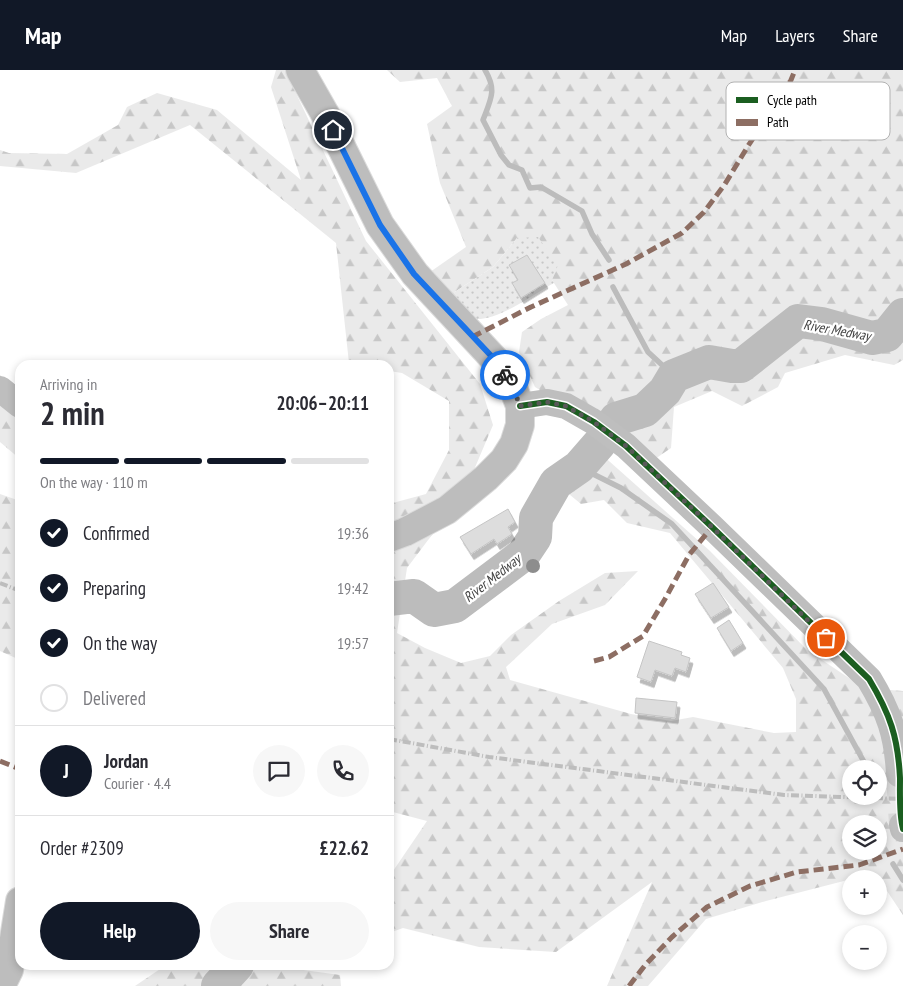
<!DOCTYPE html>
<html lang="en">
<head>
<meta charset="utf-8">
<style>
	:root { --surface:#fff; --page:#f7f7f7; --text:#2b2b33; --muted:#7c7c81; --line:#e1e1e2; --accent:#111827 }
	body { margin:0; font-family:"PT Sans Narrow",sans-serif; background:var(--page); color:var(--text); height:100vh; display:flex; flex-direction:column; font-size:19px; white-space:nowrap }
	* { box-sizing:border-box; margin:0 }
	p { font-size:16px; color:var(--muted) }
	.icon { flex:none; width:28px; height:28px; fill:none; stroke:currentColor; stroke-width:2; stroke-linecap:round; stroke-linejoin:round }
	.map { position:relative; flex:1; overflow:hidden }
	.panel { position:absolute; left:15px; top:290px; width:379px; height:610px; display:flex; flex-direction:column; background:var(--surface); border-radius:15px; box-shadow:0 2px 8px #0003 }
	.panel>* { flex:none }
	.buttons { position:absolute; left:842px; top:690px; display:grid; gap:10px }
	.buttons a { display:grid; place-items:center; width:45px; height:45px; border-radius:50%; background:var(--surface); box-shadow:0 2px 8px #0003; font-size:25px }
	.pin { position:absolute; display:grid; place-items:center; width:42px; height:42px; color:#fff; margin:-21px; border:2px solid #fff; border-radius:50%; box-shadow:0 1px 5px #0007 }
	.courier { position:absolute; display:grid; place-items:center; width:50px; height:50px; margin:-25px; border:4px solid #1a73e8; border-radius:50%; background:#fff; color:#222; box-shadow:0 1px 6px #0007 }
	.overview em { font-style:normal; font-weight:800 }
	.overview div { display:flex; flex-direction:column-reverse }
	.overview { display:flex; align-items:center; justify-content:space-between; height:85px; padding:0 25px }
	h1 { font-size:32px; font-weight:800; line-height:38px }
	.bar { display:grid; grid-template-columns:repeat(4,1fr); gap:8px 5px; align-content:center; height:60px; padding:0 25px }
	.bar i { height:6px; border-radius:4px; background:var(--line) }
	.bar .active { background:var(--accent) }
	.bar p { grid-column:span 4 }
	.line { display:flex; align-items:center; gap:12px; padding:0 25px; border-top:1px solid var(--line) }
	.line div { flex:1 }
	.round { display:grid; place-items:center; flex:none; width:52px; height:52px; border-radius:26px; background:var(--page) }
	ol { padding:0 25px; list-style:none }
	li { display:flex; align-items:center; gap:15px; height:55px }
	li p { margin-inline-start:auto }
	li .icon { padding:5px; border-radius:50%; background:var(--accent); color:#fff; stroke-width:4 }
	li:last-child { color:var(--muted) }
	li i { width:28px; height:28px; border:2px solid var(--line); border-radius:50% }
	.button { display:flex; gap:10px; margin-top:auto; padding:10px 25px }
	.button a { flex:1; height:58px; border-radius:30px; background:var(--accent); color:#fff; font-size:20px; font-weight:800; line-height:58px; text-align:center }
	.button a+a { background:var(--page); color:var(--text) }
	header { display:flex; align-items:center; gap:30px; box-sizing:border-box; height:70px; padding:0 25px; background:var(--accent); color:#fff }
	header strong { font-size:24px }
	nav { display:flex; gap:28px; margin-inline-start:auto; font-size:18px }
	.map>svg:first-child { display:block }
	.forest { fill:url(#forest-firs); fill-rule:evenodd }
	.garden { fill:url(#garden-dots) }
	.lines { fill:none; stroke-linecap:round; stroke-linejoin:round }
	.stream { stroke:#bcbcbc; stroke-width:5.5 }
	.river { stroke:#bcbcbc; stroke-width:34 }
	.building { fill:#ddd; stroke:#c5c5c5; filter:url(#shadow) }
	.minor-tunnel { stroke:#d9d9d9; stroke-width:26; stroke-dasharray:26 13; stroke-linecap:butt }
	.major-casing { stroke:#dbdbdb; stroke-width:30 }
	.minor { stroke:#bebebe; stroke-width:26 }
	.major { stroke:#bdbdbd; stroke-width:28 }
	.rail { stroke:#bdbdbd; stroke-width:4; stroke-dasharray:8 2.5 1 2.5; stroke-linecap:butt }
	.quiet { stroke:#8d6e63; stroke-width:5; stroke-dasharray:10 5; stroke-linecap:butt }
	.cycleway-casing { stroke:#fff; stroke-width:9 }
	.cycleway { stroke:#1b5e20; stroke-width:6 }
	.tree { fill:#8d8d8d }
	.done { stroke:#595959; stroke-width:5; stroke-dasharray:0 9 }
	.route { stroke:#1a73e8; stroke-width:6 }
	.labels { text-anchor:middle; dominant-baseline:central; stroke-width:4.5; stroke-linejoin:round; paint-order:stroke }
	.water-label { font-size:14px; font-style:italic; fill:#414141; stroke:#fff }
	.key { fill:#fff; stroke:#b2b2b2; stroke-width:1 }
	.key-label { font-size:14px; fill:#000 }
</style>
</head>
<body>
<header>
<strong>Map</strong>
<nav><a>Map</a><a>Layers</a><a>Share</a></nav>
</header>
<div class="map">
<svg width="903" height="916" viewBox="0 0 903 916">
	<defs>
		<pattern id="forest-firs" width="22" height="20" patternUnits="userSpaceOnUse" patternTransform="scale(1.25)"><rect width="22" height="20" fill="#eaeaea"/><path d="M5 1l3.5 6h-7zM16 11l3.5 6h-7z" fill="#c7c7c7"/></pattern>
		<pattern id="garden-dots" width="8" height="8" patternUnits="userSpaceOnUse" patternTransform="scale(1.25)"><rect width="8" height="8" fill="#eaeaea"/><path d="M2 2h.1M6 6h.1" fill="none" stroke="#c7c7c7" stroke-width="1.8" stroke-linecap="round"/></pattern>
		<filter id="shadow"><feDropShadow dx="3" dy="5.5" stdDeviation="0" flood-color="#0004"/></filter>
	</defs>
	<rect width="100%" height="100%" fill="#fff"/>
	<g class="forest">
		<path d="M276,0H285L366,171L480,314L493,355L465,421L407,498L397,563L425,578L461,593L490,586L511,565L559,531L605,503L638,501L605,535L552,554L506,597L510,610L631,644L671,651L693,647L774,663L796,662V629L783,598L670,463L627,453L604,430L581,434L558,415L593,385L600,383L710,481L807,580L864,618L903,621V845L875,803L766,831L706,849L648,916H607L652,812L556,882L479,877L403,858L389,863V807L427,751L389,741V434L426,424L449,380V331L402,303L389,301V295H359L349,293L336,173L190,55L76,103L0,96V80L9,83L67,84L118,55L127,37L157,23L217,40L301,110L271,17ZM851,699H879V726H851ZM851,754H879V781H851Z"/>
		<polygon points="387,0 903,0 903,290 894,295 845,285 785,303 778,317 742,336 712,321 674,337 671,378 655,389 535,317 519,282 522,262 541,249 568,235 552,210 517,168 493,197 450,225 430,202 466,177 440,113 427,54 452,36 437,8 400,12"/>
		<polygon points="0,305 20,321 20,389 0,372"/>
		<polygon points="0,424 20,431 20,590 0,581"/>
		<polygon points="166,895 267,895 340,905 341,916 135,916"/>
	</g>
	<path class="garden" d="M538,167L558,195L552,210L554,213C532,225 499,251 474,249L450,225L493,197L517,168Z"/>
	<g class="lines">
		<g class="stream">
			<path d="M485,0C497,20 491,29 483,50L501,85L509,95L522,100L530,118L541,117L582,141L592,164L609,190"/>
			<polyline points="613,217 648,282 674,306"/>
			<polyline points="579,397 621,418 672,454 824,619 864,692"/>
			<polyline points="893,794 903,810"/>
		</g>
		<g class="river">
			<polyline points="616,349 645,340 665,321 674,306 709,292 732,296 741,296 798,251 822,254 872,268 887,265 903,245"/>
			<polyline points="389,529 414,526 434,540 455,536 523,485 535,467 536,448 556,413 579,397 599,374"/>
			<polyline points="218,916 237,895"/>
		</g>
	</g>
	<g class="building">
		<polygon points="527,185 545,213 521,228 512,213 518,210 509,195"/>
		<polygon points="508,439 515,452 508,457 512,464 497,474 494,469 471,484 460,467"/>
		<polygon points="713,513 729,537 711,548 695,524"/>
		<polygon points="729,550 743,573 731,581 717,558"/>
		<polygon points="649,571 682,582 681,585 690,588 686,602 675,598 672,606 655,600 651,612 637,607"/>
		<polygon points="636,628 677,632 675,648 635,643"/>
	</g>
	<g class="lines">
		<polyline class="minor-tunnel" points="899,704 902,755"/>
		<g class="major-casing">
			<g id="major">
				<polyline points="300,0 325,44 380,155 415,204 496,291 511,312 520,336 520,355 514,374 504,390 486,408 447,440 405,462 389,468"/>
				<polyline points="1,916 9,900 20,831"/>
			</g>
		</g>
		<g class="minor">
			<polyline points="0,319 20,335"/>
			<path d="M520,336L547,332L566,336L594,352L626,376L712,457L869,609C889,642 897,665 899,704"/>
			<polyline points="902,755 903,759"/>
		</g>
		<use href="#major" class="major"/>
		<g class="rail">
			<polyline points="0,513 20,521"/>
			<polyline points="389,669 489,687 784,725 903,729"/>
		</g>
		<g class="quiet">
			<polyline points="472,267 531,237 626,194 682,163 704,142 725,114 748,76 791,10 795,0"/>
			<polyline points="594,591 609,587 643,566 665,529 689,485 712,457"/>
			<polyline points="0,691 20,699"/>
			<polyline points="629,916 646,894 672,867 707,837 750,816 797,802 859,795 903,779"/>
		</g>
		<g class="cycleway-casing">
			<path id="cycleway" d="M520,336L547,332L566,336L594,352L626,376L712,457L869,609C890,644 898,667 900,708C900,725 899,744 903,759"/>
		</g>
		<use href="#cycleway" class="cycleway"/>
	</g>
	<circle class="tree" cx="533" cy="496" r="7"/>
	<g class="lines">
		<polyline class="done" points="505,305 511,312 520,336 547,332 566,336 594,352 626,376 712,457 826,568"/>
		<polyline class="route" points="333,60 380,155 414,204 496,291 505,305"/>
	</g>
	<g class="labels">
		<g class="water-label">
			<text transform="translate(837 260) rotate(10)">River Medway</text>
			<text transform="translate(492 508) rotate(-38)">River Medway</text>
		</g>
	</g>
	<rect x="726" y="12" width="164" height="58" rx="8" class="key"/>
	<rect x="736" y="27" width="22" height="6" fill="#1b5e20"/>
	<rect x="736" y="49" width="22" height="7" fill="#8d6e63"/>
	<g class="key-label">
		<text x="767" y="35">Cycle path</text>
		<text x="767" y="57">Path</text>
	</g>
</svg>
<div class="buttons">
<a><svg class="icon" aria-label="locate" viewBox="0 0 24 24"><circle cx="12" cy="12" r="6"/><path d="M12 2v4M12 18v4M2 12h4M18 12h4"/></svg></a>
<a><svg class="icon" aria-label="layers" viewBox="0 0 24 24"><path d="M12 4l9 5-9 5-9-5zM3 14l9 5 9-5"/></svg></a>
<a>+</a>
<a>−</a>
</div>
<div class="pin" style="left:826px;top:568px;background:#ea580c"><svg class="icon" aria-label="bag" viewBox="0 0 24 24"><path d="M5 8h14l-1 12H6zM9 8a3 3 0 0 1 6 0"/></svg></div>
<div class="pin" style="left:333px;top:60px;background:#1f2937"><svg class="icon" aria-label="home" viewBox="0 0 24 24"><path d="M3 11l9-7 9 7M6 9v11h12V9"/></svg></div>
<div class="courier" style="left:505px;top:305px"><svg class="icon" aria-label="bike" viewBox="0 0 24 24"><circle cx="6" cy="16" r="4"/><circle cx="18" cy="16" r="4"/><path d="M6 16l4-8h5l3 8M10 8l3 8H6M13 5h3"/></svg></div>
<section class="panel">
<div class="overview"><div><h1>2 min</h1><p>Arriving in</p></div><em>20:06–20:11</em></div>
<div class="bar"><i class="active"></i><i class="active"></i><i class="active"></i><i></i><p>On the way · 110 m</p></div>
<ol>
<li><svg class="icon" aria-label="check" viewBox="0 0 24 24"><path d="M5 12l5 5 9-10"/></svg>Confirmed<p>19:36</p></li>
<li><svg class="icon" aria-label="check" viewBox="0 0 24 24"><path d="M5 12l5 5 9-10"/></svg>Preparing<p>19:42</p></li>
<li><svg class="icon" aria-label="check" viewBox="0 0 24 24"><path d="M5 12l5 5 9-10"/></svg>On the way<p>19:57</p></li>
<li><i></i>Delivered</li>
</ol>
<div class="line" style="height:90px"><b class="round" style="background:var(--accent);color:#fff">J</b><div><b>Jordan</b><p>Courier · 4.4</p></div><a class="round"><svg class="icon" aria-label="chat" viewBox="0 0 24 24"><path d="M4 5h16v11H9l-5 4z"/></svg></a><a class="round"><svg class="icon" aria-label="phone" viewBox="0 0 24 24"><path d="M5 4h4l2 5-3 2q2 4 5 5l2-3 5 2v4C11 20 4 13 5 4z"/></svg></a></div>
<div class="line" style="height:65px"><div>Order #2309</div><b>£22.62</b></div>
<div class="button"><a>Help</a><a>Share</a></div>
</section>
</div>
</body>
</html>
